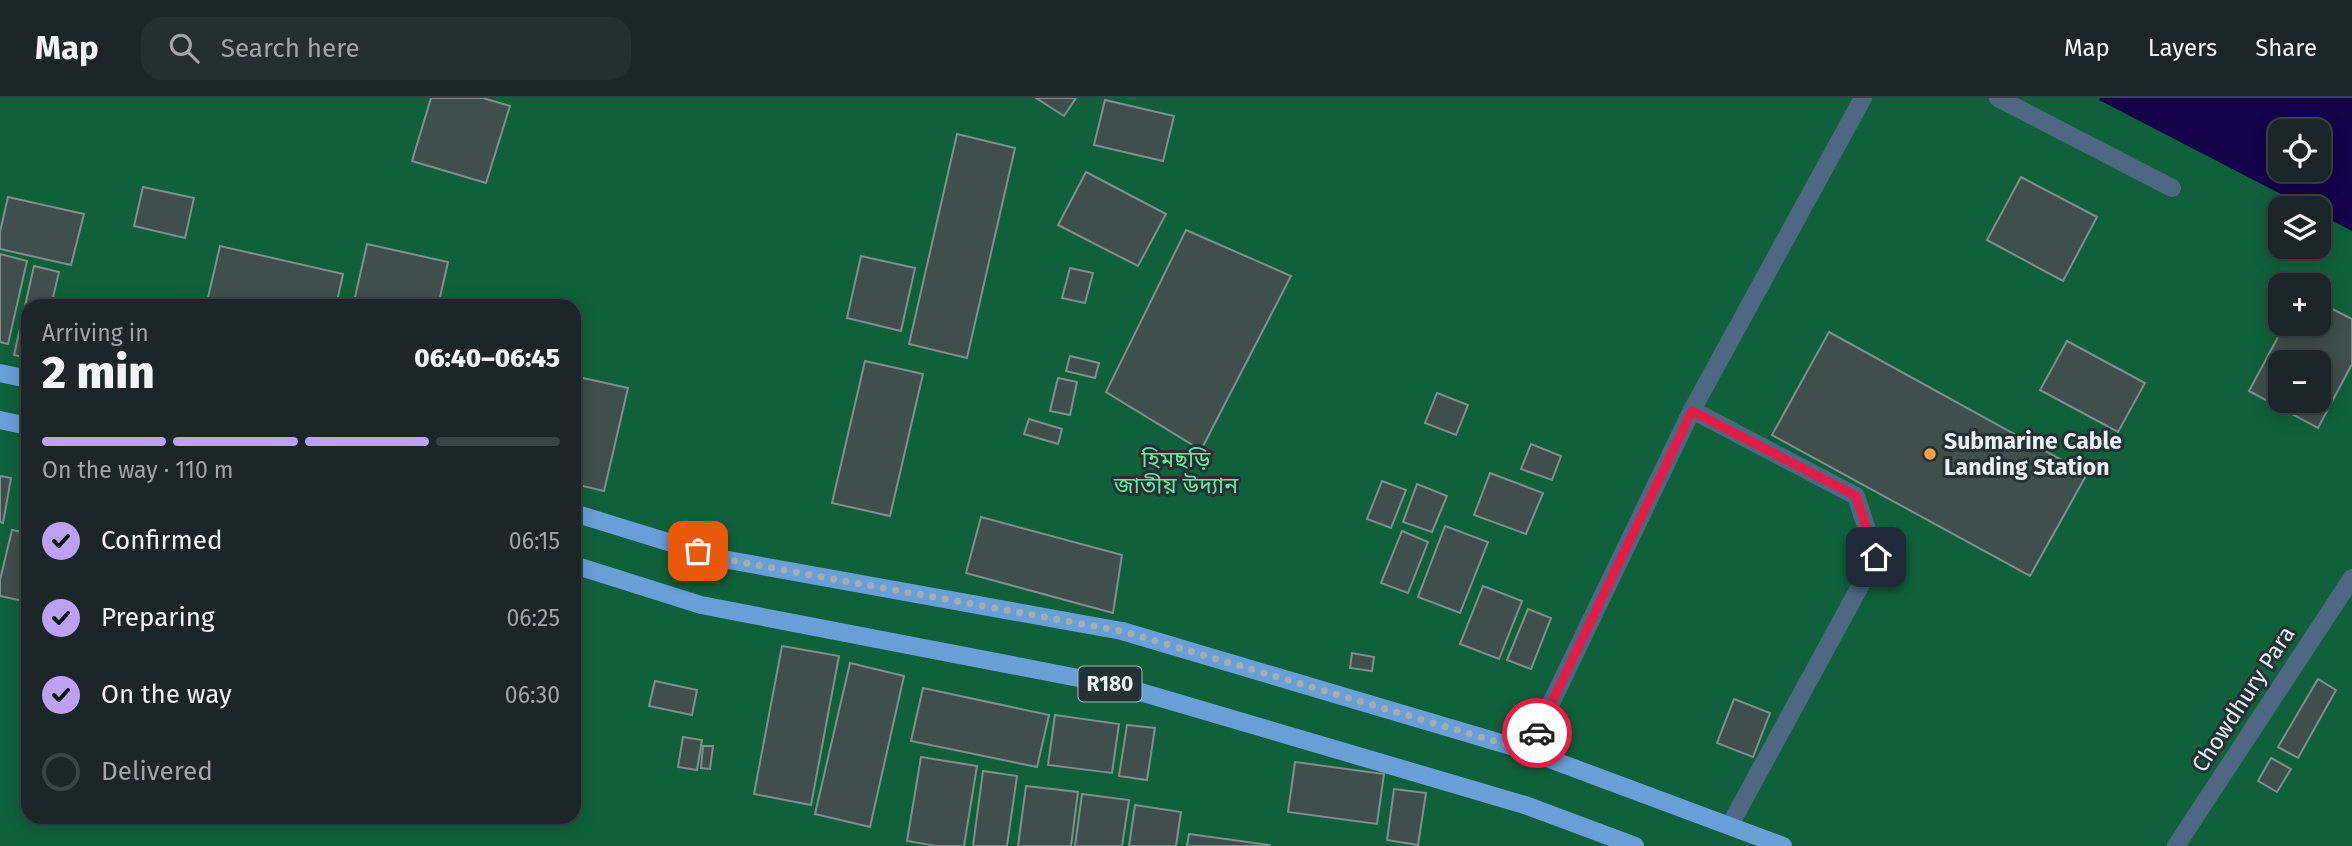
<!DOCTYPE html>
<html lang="en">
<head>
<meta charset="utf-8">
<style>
	:root { --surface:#1c2628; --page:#252e30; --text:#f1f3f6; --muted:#a0a5a8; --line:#3a4345; --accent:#bca0f2 }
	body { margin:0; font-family:"Fira Sans","Noto Sans Bengali",sans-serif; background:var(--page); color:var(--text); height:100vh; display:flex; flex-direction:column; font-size:26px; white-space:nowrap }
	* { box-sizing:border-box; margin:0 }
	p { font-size:23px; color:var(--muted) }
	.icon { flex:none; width:38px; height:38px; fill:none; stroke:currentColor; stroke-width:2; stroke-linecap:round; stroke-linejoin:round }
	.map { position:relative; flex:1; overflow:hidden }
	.panel { position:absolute; left:21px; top:201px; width:560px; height:525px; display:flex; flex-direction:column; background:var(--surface); border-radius:21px; box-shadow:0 4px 18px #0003,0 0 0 2px var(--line) }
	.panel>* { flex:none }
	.fabs { position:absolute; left:2268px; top:21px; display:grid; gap:14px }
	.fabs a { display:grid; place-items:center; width:63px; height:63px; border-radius:14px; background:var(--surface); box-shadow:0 4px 18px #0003,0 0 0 2px var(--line); font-size:35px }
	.pin { position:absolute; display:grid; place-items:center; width:60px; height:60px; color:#fff; margin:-30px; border-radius:14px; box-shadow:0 4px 10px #0006 }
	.courier { position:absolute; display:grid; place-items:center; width:70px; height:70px; margin:-35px; border:5px solid #e11d48; border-radius:50%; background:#fff; color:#222; box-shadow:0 2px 9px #0007 }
	.overview em { font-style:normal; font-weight:800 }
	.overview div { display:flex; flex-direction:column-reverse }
	.overview { display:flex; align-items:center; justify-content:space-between; height:119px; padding:0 21px }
	h1 { font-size:46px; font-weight:800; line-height:52px }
	.bar { display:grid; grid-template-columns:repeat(4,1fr); gap:10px 7px; align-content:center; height:84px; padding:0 21px }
	.bar i { height:9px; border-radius:5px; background:var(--line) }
	.bar .active { background:var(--accent) }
	.bar p { grid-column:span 4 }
	ol { padding:0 21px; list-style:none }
	li { display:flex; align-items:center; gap:21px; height:77px }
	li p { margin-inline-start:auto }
	li .icon { padding:7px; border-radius:50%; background:var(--accent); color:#111; stroke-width:4 }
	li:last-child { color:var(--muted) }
	li i { width:38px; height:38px; border:4px solid var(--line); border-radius:50% }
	header { display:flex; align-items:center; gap:42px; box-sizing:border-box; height:98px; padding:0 35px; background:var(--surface); border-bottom:2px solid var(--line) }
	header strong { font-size:33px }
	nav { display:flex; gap:38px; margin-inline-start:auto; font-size:24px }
	.search { width:490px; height:63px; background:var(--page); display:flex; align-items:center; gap:18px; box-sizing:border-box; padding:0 24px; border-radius:21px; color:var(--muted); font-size:26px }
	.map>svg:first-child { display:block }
	.green { fill:#10613b; fill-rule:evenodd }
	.water { fill:#14024b; fill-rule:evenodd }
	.building { fill:#404e4c; stroke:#7f8f8d; stroke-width:2; fill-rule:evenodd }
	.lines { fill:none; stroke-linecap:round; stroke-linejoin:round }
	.minor { stroke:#4e6883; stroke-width:18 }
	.major { stroke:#689fd7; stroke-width:18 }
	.done { stroke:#a4aeb0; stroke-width:7; stroke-dasharray:0 12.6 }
	.route { stroke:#e11d48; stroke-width:9 }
	.poi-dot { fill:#f7a248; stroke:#253235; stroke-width:2.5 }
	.labels { text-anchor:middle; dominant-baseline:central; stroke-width:6; stroke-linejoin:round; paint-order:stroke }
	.shield { fill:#253235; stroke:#aeb7ba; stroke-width:2 }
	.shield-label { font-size:21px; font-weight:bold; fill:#e8f0f3 }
	.poi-label { font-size:23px; font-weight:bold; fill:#e8f0f3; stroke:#253235; text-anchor:start }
	.park-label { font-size:23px; fill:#69e7a3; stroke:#253235 }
	.street-label { font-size:23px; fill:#e8f0f3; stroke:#253235 }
</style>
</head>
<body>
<header>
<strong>Map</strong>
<div class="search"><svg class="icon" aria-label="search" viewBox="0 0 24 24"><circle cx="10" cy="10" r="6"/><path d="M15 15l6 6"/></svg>Search here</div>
<nav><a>Map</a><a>Layers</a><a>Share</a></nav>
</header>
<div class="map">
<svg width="2352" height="748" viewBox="0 0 2352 748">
	<rect width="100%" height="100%" fill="#253235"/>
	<path class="green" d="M0,0H2352V748H0ZM2280,33H2319V72H2280ZM2280,110H2319V149H2280ZM2280,187H2319V226H2280ZM28,208H574V719H28ZM2280,264H2319V303H2280Z"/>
	<path class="water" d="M2100,0H2352V133L2319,116V110H2308L2099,2ZM2280,33H2319V72H2280Z"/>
	<g class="building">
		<polygon points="431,0 483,0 510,8 486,85 412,63"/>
		<polygon points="1036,0 1076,0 1064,18"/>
		<polygon points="1105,2 1174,18 1163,63 1094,47"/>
		<polygon points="957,36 1015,50 967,260 909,246"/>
		<polygon points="1086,74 1166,116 1138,168 1058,127"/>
		<polygon points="2021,79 2097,119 2063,183 1987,142"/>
		<polygon points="143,89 194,100 185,140 134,128"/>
		<polygon points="8,99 84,116 71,167 0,151 0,134"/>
		<polygon points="1186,132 1291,178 1201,352 1106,294"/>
		<polygon points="367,146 448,164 438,208 353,208"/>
		<polygon points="220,148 343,176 336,208 206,208"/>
		<polygon points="0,156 27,163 8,246 0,244"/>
		<polygon points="861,158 915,170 901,233 847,220"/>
		<polygon points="34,168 59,174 51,208 28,208 28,260 14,257"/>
		<polygon points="1070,170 1093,175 1085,205 1062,200"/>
		<path d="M2319,204L2352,221V266L2318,330L2249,293L2285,226H2319ZM2280,264H2319V303H2280Z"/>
		<polygon points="1829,234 2087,376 2030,478 1772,337"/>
		<polygon points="2067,243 2145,285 2118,334 2040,292"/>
		<polygon points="1070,258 1099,265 1095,280 1066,273"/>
		<polygon points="865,263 923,276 890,418 832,405"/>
		<polygon points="574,278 628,290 604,393 574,386"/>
		<polygon points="1058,280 1077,284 1070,317 1050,313"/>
		<polygon points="1437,295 1468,307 1456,337 1425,325"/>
		<polygon points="1029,321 1062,331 1058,346 1024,336"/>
		<polygon points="1531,346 1561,358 1552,382 1521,371"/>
		<polygon points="1490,375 1543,395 1526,436 1474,417"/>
		<polygon points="0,378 11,380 3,425 0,424"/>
		<polygon points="1382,383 1406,392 1391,430 1367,421"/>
		<polygon points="1417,386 1447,398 1432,434 1403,424"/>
		<polygon points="981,419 1122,457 1113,515 966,475"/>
		<polygon points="1445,428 1488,444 1460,515 1418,499"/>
		<polygon points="12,432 28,435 28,504 0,498 0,482"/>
		<polygon points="1402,433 1428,444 1408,495 1381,485"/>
		<polygon points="1483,488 1522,503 1499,561 1460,546"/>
		<polygon points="1528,511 1551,520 1531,571 1507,562"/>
		<polygon points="782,548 839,558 811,707 754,696"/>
		<polygon points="1352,555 1374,559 1372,573 1350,570"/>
		<polygon points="850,565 904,578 870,729 815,716"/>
		<polygon points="2318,581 2336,592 2298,660 2278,649"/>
		<polygon points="655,583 697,592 692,617 649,608"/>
		<polygon points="923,590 1049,617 1037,669 911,643"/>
		<polygon points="1734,601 1770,615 1753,659 1717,645"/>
		<polygon points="1055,617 1119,626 1112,675 1048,667"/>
		<polygon points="1127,627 1155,630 1147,682 1119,678"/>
		<polygon points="683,639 702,642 697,672 678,669"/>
		<polygon points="703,648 713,648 710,671 701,670"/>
		<polygon points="921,659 977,668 964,748 936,748 907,743"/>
		<polygon points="2271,660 2291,671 2277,694 2258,683"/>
		<polygon points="1295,664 1384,676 1377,726 1288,714"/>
		<polygon points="983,673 1017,678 1007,748 973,748"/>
		<polygon points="1026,688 1078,694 1071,748 1018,748"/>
		<polygon points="1394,691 1426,695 1418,747 1387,742"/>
		<polygon points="1082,696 1129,702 1122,748 1075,748"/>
		<polygon points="1135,707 1181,714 1176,748 1129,748"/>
		<polygon points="1189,736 1270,747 1270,748 1187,748"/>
	</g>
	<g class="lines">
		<g class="minor">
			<polyline points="1998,0 2172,90"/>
			<polyline points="1692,312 1856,398 1876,459 1730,727"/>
			<polyline points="1528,653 1692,312 1863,0"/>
			<polyline points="2176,748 2352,480"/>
		</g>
		<g class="major">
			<polyline points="0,275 28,281"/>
			<polyline points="0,322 28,328"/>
			<polyline points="574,415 723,461 1122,533 1528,653 1783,748"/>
			<polyline points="574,467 701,507 1120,588 1525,707 1635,748"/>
		</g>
	</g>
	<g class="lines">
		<polyline class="done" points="698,453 723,461 1122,533 1528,653 1537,635"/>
		<polyline class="route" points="1537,635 1692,313 1856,398 1876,459"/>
	</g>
	<circle class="poi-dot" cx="1930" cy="356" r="7"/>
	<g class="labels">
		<rect class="shield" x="1078.5" y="568.5" width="63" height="35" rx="5"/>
		<g class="shield-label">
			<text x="1110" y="586">R180</text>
		</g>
		<g class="poi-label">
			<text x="1944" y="343">Submarine Cable<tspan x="1944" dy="26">Landing Station</tspan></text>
		</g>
		<g class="park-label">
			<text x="1176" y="361">হিমছড়ি<tspan x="1176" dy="26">জাতীয় উদ্যান</tspan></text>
		</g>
		<g class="street-label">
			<text transform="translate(2243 601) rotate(-57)">Chowdhury Para</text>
		</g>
	</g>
</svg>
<div class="fabs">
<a><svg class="icon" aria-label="locate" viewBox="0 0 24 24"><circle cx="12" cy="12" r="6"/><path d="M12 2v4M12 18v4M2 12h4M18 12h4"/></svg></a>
<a><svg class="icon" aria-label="layers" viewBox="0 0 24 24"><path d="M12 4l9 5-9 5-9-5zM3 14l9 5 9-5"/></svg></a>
<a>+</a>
<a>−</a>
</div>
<div class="pin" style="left:698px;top:453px;background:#ea580c"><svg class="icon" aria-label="bag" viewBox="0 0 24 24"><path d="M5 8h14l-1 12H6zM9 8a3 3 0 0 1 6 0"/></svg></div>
<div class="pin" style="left:1876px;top:459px;background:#1f2937"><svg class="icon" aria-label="home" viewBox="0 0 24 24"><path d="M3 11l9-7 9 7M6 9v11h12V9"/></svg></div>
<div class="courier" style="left:1537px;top:635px"><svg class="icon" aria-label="car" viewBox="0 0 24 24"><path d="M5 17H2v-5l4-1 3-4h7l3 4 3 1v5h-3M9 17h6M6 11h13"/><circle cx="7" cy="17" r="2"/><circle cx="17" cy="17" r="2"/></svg></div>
<section class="panel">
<div class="overview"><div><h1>2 min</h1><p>Arriving in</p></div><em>06:40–06:45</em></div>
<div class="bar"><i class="active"></i><i class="active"></i><i class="active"></i><i></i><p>On the way · 110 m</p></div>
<ol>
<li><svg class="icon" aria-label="check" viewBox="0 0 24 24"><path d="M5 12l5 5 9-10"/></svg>Confirmed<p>06:15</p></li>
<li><svg class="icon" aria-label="check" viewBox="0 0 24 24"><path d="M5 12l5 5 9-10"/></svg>Preparing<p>06:25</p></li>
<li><svg class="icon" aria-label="check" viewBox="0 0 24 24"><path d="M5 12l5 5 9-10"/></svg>On the way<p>06:30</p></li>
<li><i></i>Delivered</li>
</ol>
</section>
</div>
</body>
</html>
